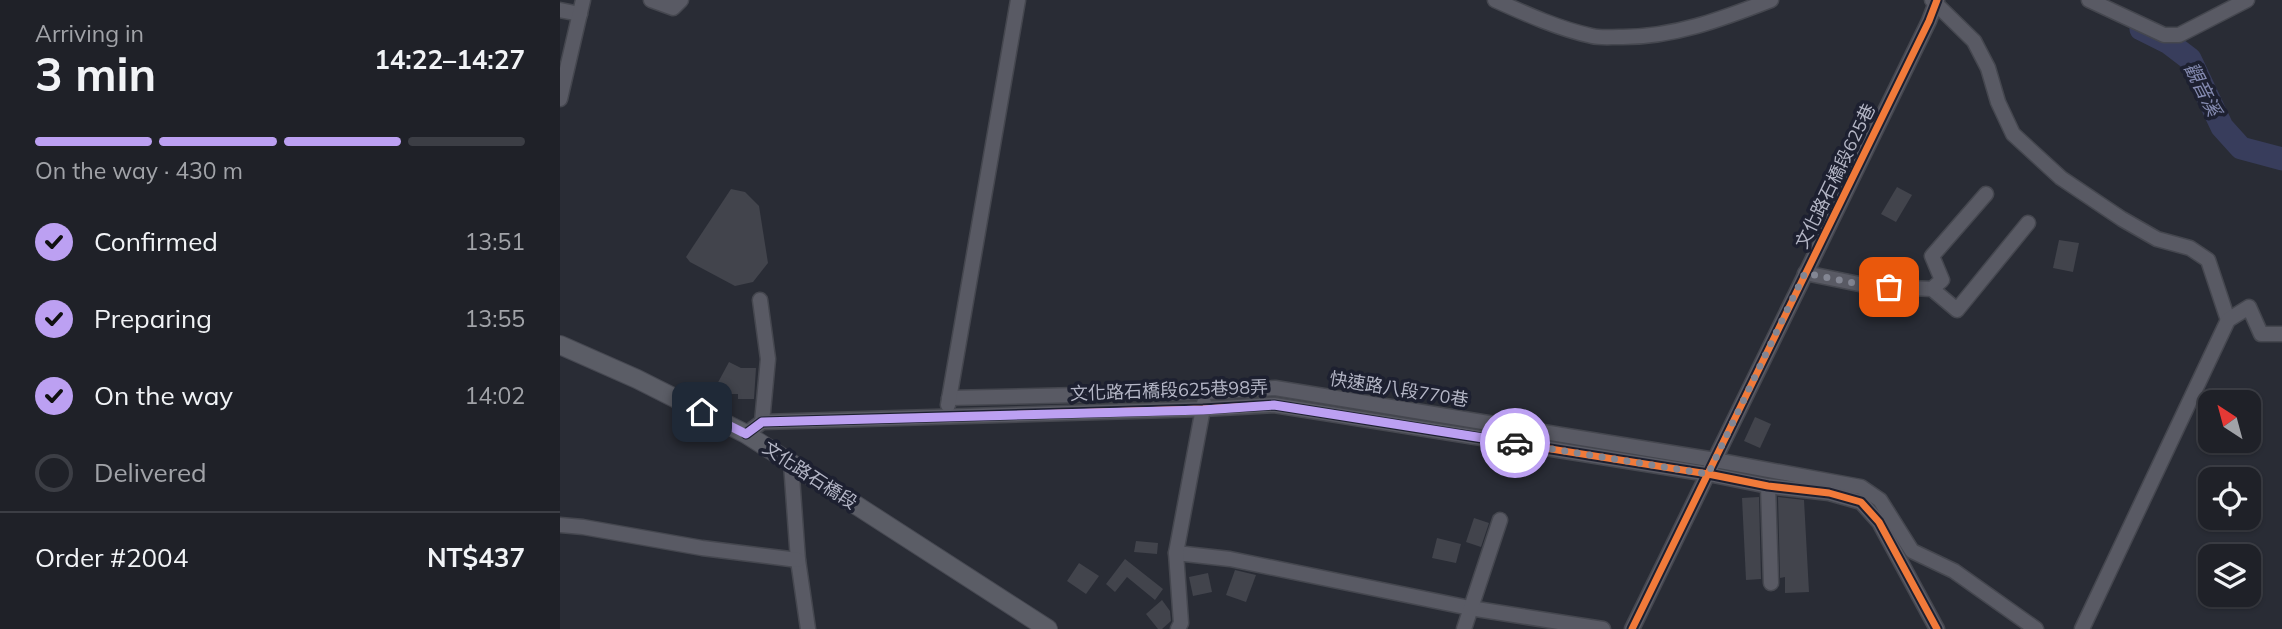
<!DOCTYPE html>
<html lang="en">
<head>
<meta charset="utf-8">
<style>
	:root { --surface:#1f2128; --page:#272930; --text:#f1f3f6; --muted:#a1a3a8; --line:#3c3e45; --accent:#bca0f2 }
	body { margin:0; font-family:Mulish,"Noto Sans TC",sans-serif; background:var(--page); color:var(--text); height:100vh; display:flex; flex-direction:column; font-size:26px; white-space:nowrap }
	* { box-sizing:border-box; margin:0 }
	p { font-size:23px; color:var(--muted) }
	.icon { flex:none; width:38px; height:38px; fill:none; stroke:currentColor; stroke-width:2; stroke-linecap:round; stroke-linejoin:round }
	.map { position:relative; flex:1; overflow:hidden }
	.drawer { display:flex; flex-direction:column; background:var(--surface); width:560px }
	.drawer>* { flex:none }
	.needle { width:46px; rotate:324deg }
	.tools { position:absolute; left:1638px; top:390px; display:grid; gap:14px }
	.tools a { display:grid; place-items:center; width:63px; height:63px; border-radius:14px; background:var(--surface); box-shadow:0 2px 5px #0004,0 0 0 2px var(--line); font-size:35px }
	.pin { position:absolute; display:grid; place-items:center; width:60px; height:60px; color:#fff; margin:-30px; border-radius:14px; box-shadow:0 4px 10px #0006 }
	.courier { position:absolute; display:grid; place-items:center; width:70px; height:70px; margin:-35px; border:5px solid #bca0f2; border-radius:50%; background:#fff; color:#222; box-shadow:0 2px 9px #0007 }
	.overview em { font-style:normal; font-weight:700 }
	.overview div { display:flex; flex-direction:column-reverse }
	.overview { display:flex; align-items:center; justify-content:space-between; height:119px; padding:0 35px }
	h1 { font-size:46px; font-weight:700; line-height:52px }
	.bar { display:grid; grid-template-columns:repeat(4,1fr); gap:10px 7px; align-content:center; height:84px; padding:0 35px }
	.bar i { height:9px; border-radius:5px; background:var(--line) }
	.bar .selected { background:var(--accent) }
	.bar p { grid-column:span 4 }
	.line { display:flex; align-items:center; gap:18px; padding:0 35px; border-top:2px solid var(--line) }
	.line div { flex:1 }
	ol { padding:0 35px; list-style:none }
	li { display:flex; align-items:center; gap:21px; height:77px }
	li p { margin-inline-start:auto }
	li .icon { padding:7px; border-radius:50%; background:var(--accent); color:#111; stroke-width:4 }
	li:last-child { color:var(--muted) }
	li i { width:38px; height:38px; border:4px solid var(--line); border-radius:50% }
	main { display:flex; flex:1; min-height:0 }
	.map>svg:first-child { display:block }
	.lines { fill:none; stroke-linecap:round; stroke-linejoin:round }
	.river { stroke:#383d5c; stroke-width:23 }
	.building { fill:#42444c }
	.minor-casing { stroke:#45474f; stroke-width:17 }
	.major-casing { stroke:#474952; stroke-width:20 }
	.minor { stroke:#595a64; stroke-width:14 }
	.major { stroke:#5b5d66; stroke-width:18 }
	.cycleway-casing { stroke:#1d2030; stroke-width:11 }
	.cycleway { stroke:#f17a3a; stroke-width:7 }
	.done { stroke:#838693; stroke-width:7; stroke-dasharray:0 12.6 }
	.route { stroke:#bca0f2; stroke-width:9 }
	.labels { text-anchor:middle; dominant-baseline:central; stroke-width:7; stroke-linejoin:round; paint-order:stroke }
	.street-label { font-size:18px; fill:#b4b6c6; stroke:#1d2030 }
	.water-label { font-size:19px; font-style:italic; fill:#858bb1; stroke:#1d2030 }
</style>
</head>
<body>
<main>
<section class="drawer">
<div class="overview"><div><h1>3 min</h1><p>Arriving in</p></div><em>14:22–14:27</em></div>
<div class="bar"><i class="selected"></i><i class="selected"></i><i class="selected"></i><i></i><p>On the way · 430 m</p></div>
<ol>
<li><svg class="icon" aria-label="check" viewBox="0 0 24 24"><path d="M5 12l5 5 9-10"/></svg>Confirmed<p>13:51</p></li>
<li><svg class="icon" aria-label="check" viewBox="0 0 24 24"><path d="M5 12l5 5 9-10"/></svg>Preparing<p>13:55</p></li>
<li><svg class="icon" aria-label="check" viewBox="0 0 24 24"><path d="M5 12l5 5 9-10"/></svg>On the way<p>14:02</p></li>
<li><i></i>Delivered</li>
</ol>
<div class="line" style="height:91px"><div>Order #2004</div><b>NT$437</b></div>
</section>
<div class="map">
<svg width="1722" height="629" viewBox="0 0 1722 629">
	<rect width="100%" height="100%" fill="#292c35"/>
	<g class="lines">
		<polyline class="river" points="1581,29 1609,43 1630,59 1662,127 1681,148 1722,159"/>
	</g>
	<g class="building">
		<polygon points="1337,187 1352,195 1336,222 1321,214"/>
		<polygon points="171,189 185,192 199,206 208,263 193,282 175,286 130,262 126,257"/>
		<polygon points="1499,240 1519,243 1513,272 1493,268"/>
		<polygon points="169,362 181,368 196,368 194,399 178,399 178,394 167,394 155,388"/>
		<polygon points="1195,417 1211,424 1200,448 1184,441"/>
		<polygon points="1199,497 1201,579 1186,580 1182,498"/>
		<polygon points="1218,497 1244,500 1249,592 1225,593 1225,577 1220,578"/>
		<polygon points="914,518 929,523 921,547 906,542"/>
		<polygon points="877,538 901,544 896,563 872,558"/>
		<polygon points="576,541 598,543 597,554 574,552"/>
		<polygon points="565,559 603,589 595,600 567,577 555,592 546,584"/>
		<polygon points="519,563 539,576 526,594 507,581"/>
		<polygon points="675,570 696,575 686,602 666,595"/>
		<polygon points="648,573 652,592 633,596 629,577"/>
		<polygon points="602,600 610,611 611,621 602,629 598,629 586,614"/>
	</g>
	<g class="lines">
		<g class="minor-casing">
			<g id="minor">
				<polyline points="91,0 113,8 121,0"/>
				<path d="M935,0C966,14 999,29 1032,36C1040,38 1050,37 1059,37C1112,38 1162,19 1211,0"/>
				<polyline points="1372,0 1414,41 1428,68 1438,102 1453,134 1501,178 1562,219 1597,239 1630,248 1648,260 1668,320"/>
				<polyline points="1529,0 1604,35 1619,35 1687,0"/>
				<polyline points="0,10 20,14"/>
				<polyline points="0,99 23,0"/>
				<polyline points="1245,273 1309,286 1372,289 1397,310 1468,223"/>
				<polyline points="1372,289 1382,280 1372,256 1426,194"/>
				<polyline points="200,300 208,359 202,422"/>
				<polyline points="389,398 646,392 715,388 1155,460 1301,487 1320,500 1352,551 1394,571 1476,629"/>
				<polyline points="388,405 458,0"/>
				<polyline points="186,434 202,422 643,409 714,405 1148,474 1208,486 1269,493 1301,502 1319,522 1377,629"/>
				<polyline points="231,463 238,560 248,629"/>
				<polyline points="1208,486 1211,583"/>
				<polyline points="0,525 23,527 142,548 238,560"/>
				<polyline points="616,553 670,559 910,608 1043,629"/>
				<polyline points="618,629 621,623 616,553 644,403"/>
				<polyline points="904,629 940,520"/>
				<polyline points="1072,629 1369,21 1377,0"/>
				<polyline points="1522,629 1668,320 1689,307 1701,334 1722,334"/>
			</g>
		</g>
		<g class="major-casing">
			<polyline id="major" points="0,345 77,379 186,434 488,629"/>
		</g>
		<use href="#minor" class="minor"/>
		<use href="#major" class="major"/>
		<g class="cycleway-casing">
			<g id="cycleway">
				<polyline points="186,434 202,422 643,409 714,405 1148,474 1208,486 1269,493 1301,502 1319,522 1377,629"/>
				<polyline points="1072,629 1369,21 1377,0"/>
			</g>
		</g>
		<use href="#cycleway" class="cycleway"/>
	</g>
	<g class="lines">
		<polyline class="done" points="955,443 1148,474 1245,273 1309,286 1329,287"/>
		<polyline class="route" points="142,412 186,434 202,422 643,410 714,405 955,443"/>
	</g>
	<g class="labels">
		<g class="street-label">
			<text transform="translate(1275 176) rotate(-64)">文化路石橋段625巷</text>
			<text transform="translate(839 389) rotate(9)">快速路八段770巷</text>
			<text transform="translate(609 390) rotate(-2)">文化路石橋段625巷98弄</text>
			<text transform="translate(250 475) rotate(33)">文化路石橋段</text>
		</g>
		<g class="water-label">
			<text transform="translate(1643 89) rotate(63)">觀音溪</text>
		</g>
	</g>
</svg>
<div class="tools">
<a><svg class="needle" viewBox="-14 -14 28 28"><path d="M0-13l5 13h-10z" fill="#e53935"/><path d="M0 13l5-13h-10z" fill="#a1a3a8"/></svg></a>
<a><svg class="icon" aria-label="locate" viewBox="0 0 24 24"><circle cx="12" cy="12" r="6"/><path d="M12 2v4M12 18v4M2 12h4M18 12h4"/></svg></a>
<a><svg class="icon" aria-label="layers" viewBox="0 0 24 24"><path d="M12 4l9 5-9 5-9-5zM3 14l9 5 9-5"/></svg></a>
</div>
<div class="pin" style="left:1329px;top:287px;background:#ea580c"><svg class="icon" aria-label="bag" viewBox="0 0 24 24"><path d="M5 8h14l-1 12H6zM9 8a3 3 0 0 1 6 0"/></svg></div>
<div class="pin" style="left:142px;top:412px;background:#1f2937"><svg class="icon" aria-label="home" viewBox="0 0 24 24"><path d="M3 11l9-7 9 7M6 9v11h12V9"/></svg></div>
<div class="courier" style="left:955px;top:443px"><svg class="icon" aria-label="car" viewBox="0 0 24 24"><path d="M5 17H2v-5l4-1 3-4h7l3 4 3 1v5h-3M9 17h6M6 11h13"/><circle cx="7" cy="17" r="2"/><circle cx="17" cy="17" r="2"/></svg></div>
</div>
</main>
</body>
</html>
